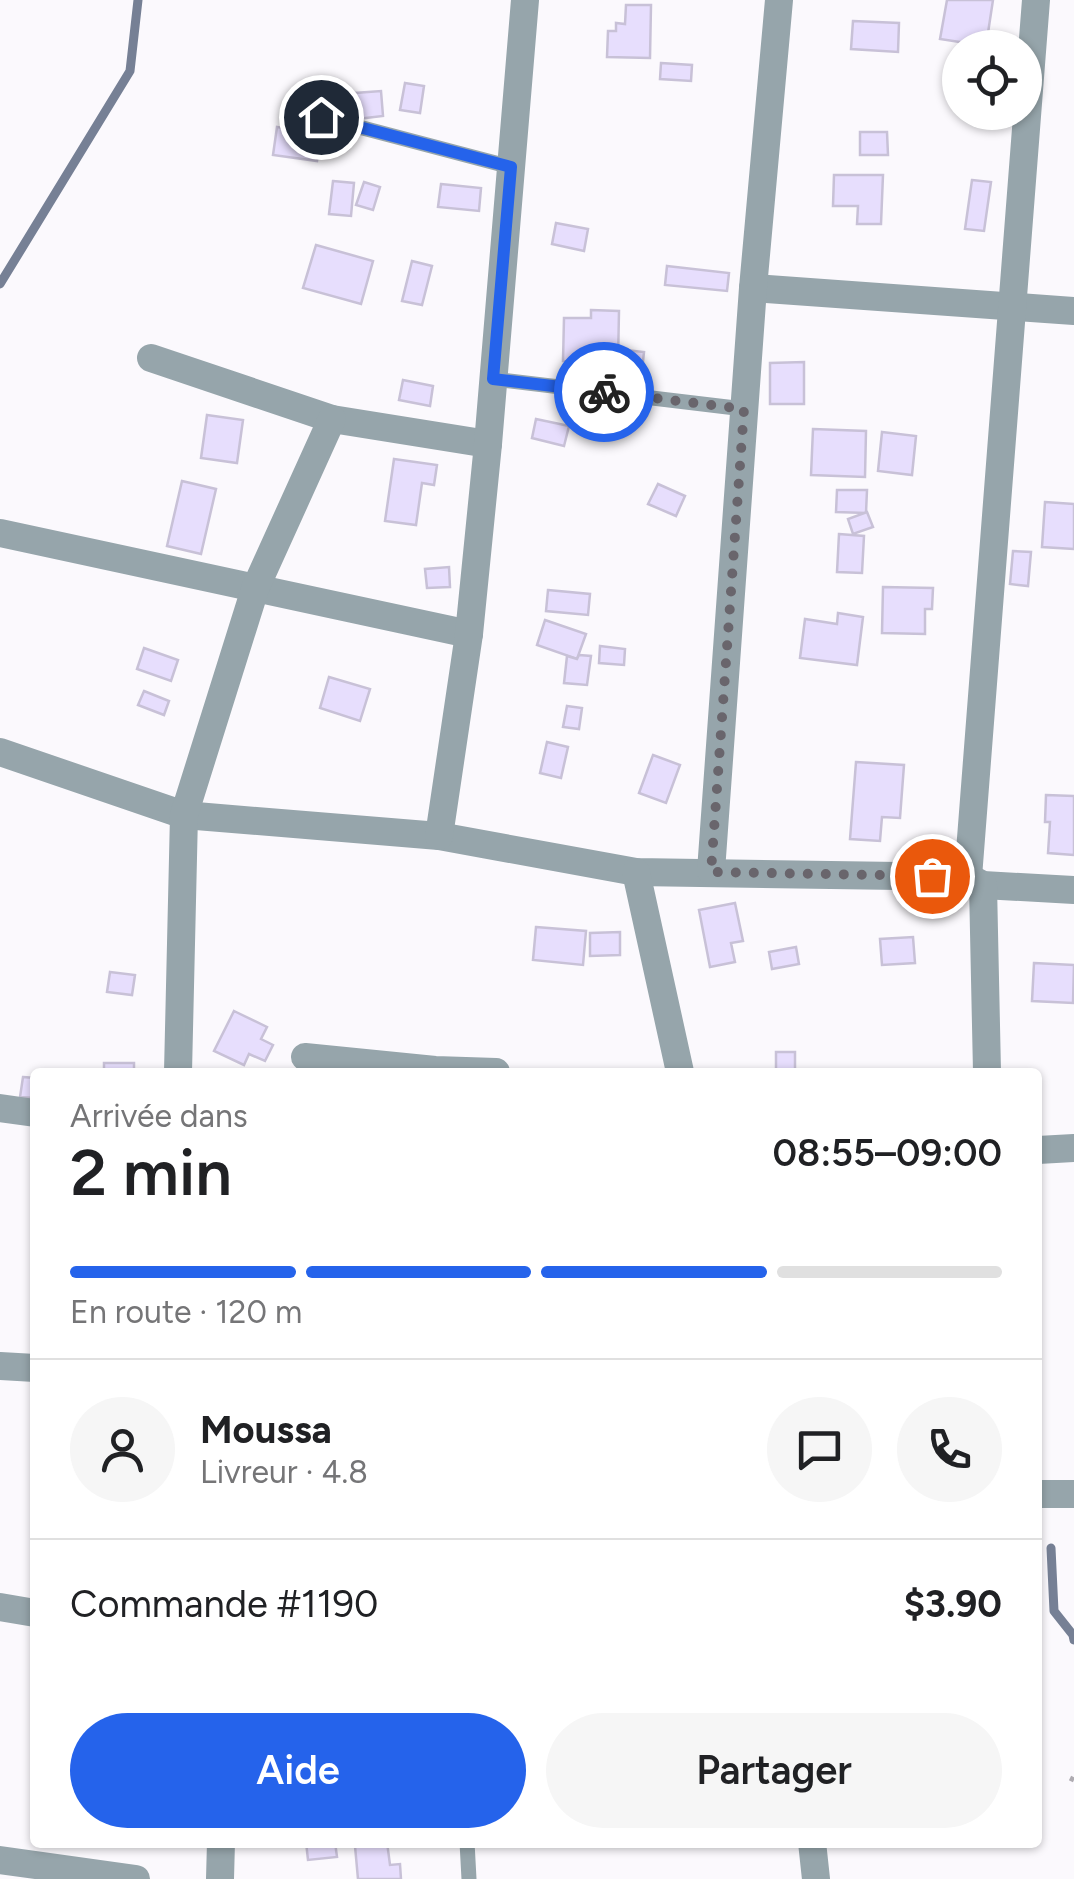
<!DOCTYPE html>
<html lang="fr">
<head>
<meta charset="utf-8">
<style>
	:root { --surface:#fff; --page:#f6f6f6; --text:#202124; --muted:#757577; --line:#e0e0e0; --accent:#2563eb }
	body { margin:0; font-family:Figtree,sans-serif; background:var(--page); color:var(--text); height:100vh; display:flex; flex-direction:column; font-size:38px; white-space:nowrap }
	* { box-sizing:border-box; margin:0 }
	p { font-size:32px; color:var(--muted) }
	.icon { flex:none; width:55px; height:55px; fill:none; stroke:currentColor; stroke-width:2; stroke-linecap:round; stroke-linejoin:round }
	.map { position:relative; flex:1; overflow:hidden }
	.drawer { position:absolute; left:30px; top:1068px; width:1012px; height:780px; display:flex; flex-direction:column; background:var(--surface); border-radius:10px; box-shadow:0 2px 8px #0004 }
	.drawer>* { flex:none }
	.buttons { position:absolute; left:942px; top:30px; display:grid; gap:20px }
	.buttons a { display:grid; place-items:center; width:100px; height:100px; border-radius:50%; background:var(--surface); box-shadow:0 2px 8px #0004; font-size:50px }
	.pin { position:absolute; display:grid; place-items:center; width:85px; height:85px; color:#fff; margin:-42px; border:5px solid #fff; border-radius:50%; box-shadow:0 2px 10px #0007 }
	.courier { position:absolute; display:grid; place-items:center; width:100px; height:100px; margin:-50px; border:8px solid #2563eb; border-radius:50%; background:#fff; color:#222; box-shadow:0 2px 12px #0007 }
	.overview em { font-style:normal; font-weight:600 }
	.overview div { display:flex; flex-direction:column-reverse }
	.overview { display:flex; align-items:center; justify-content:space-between; height:170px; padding:0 40px }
	h1 { font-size:65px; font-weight:600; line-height:75px }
	.bar { display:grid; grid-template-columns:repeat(4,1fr); gap:15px 10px; align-content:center; height:120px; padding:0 40px }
	.bar i { height:12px; border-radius:8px; background:var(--line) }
	.bar .current { background:var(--accent) }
	.bar p { grid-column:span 4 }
	.line { display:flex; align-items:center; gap:25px; padding:0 40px; border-top:2px solid var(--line) }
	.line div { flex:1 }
	.round { display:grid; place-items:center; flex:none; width:105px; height:105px; border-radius:52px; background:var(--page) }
	.action { display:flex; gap:20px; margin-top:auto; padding:20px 40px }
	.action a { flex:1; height:115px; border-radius:60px; background:var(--accent); color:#fff; font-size:40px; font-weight:600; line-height:115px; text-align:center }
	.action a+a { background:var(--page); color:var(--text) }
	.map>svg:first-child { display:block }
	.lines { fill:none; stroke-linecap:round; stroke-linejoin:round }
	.stream { stroke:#768095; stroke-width:9 }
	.building { fill:#e7defd; stroke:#c8c1d7; stroke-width:2.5 }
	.path { stroke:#afacb2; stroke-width:5; stroke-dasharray:5 5; stroke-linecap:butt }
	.service { stroke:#96a5ab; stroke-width:15 }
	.minor { stroke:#96a5ab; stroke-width:28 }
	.done { stroke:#69656c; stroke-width:10; stroke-dasharray:0 18 }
	.route { stroke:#2563eb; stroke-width:12 }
</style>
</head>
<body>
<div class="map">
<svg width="1074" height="1879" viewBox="0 0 1074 1879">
	<rect width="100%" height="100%" fill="#fbf9fd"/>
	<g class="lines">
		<g class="stream">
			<polyline points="0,284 130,71 138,0"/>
			<polyline points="1051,1548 1054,1611 1073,1635 1074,1640"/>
		</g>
	</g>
	<g class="building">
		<polygon points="947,0 993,0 986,46 940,39"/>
		<polygon points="626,5 651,5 650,58 607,57 608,31 616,31 616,23 625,24"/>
		<polygon points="853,21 899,23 898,52 851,49"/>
		<polygon points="661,63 692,65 691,81 660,79"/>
		<polygon points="405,83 424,86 420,113 400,110"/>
		<polygon points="381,91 383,116 357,119 355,93"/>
		<polygon points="277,127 320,133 317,161 273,155"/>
		<polygon points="860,132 887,132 888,155 860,155"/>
		<polygon points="834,175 883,175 881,224 857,224 858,206 833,206"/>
		<polygon points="972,180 991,182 984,231 965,229"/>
		<polygon points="333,181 354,183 351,216 329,214"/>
		<polygon points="364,182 380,187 373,210 356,205"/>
		<polygon points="441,184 481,188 479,211 438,207"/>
		<polygon points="556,223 588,229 584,251 552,244"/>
		<polygon points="316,245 373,261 361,304 303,288"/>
		<polygon points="412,261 432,266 422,305 402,301"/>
		<polygon points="667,266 729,273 727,291 665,285"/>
		<polygon points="591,310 619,311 618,362 563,361 564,318 591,318"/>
		<polygon points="626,350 644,352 642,371 624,369"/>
		<polygon points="804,362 804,404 770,404 770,363"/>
		<polygon points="403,380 433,386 430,406 399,400"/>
		<polygon points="207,415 243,420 237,463 201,458"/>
		<polygon points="536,419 569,426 564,446 532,438"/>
		<polygon points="813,429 866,431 865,477 811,475"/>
		<polygon points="882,432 916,436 912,475 878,471"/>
		<polygon points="394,459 437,465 434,485 422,483 416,525 385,521"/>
		<polygon points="182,481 216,489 201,554 167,546"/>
		<polygon points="658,484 685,496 676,516 648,504"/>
		<polygon points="837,490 867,490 866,513 836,512"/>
		<polygon points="1045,502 1074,504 1074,549 1042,547"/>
		<polygon points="867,512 873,527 853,534 848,519"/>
		<polygon points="839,534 864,536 862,573 837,572"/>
		<polygon points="1013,551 1031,552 1028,586 1010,584"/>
		<polygon points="449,567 450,587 427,588 425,569"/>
		<polygon points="883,587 933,588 932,609 925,609 925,634 882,633"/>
		<polygon points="548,590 590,594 588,615 546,611"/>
		<polygon points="838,613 863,617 857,665 800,658 805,619 837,624"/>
		<polygon points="545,620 586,634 577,659 537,645"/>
		<polygon points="600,646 625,649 624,665 599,663"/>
		<polygon points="144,648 178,660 171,681 137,669"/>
		<polygon points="579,655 591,656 587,685 564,683 567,656 577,659"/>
		<polygon points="329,677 370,689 360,721 320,708"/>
		<polygon points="144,691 169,701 164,715 138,705"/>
		<polygon points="567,706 582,708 579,729 563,727"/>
		<polygon points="547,742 568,747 561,778 540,773"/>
		<polygon points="653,755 680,765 666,803 639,793"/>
		<polygon points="856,762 904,765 900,818 882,817 880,841 850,839"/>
		<polygon points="1046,795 1074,796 1074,855 1048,853 1050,822 1045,822"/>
		<polygon points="735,903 743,941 731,943 735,962 710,967 699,910"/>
		<polygon points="536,927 586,931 583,965 533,960"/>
		<polygon points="620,932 620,955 590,956 590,933"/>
		<polygon points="913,937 915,963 882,965 880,939"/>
		<polygon points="796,947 799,964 772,969 769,952"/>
		<polygon points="1034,963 1074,965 1073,1003 1032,1001"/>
		<polygon points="110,972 135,975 132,995 107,992"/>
		<polygon points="234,1011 267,1027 261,1039 273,1045 265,1061 249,1054 244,1065 214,1051"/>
		<rect x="776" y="1052" width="19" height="20"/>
		<rect x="104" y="1063" width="30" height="9"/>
		<polygon points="23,1077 35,1078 35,1098 20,1097"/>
		<polygon points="306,1842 335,1842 337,1857 308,1860"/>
		<polygon points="387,1842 390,1865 400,1864 401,1879 358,1879 355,1846"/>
	</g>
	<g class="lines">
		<polyline class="path" points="1070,1778 1074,1780"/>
		<g class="service">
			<polyline points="321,117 511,167"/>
			<polyline points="493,379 744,409"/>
			<polyline points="467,1842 469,1879"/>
		</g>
		<g class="minor">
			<polyline points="753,288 1074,311"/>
			<polyline points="151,358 332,419 488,444"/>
			<polyline points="0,533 469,634"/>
			<polyline points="0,752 184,815 439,836 636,872 968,877 983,885 1074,890"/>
			<polyline points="439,836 469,634 488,444 525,0"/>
			<polyline points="711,871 753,288 779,0"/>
			<polyline points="636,872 680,1072"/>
			<polyline points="968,877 1036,0"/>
			<polyline points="983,885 987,1072"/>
			<polyline points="305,1057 435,1070 496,1072"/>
			<polyline points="178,1072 184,815 255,589 332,419"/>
			<polyline points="0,1108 35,1113"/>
			<polyline points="1038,1150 1074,1148"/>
			<polyline points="0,1366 35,1368"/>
			<polyline points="1038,1494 1074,1494"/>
			<polyline points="0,1607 35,1613"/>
			<polyline points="812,1842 816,1879"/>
			<polyline points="0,1860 136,1879"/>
			<polyline points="220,1879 221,1842"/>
		</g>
	</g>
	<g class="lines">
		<polyline class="done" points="604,392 744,409 711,872 932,876"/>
		<polyline class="route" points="321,117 511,167 493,379 604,392"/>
	</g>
</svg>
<div class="buttons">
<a><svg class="icon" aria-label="locate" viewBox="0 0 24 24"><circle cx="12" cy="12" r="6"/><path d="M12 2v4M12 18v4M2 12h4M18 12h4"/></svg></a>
</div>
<div class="pin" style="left:932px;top:876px;background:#ea580c"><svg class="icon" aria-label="bag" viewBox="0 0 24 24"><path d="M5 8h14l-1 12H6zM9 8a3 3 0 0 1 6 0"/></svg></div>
<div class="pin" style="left:321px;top:117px;background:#1f2937"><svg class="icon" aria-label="home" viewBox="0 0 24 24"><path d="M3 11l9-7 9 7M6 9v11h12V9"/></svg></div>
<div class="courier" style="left:604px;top:392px"><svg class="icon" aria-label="bike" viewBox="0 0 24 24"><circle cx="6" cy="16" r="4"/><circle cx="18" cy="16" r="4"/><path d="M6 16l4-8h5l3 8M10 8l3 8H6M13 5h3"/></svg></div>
<section class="drawer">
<div class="overview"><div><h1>2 min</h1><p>Arrivée dans</p></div><em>08:55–09:00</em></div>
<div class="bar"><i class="current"></i><i class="current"></i><i class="current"></i><i></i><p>En route · 120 m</p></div>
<div class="line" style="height:180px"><a class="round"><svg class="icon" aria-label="person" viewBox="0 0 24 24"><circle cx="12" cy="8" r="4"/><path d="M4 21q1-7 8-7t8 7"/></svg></a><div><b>Moussa</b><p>Livreur · 4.8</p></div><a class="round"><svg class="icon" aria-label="chat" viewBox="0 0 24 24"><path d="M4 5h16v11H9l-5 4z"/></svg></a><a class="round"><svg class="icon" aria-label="phone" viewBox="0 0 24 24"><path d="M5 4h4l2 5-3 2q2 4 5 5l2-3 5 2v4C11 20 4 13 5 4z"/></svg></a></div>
<div class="line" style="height:130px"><div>Commande #1190</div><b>$3.90</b></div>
<div class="action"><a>Aide</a><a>Partager</a></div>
</section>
</div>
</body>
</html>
